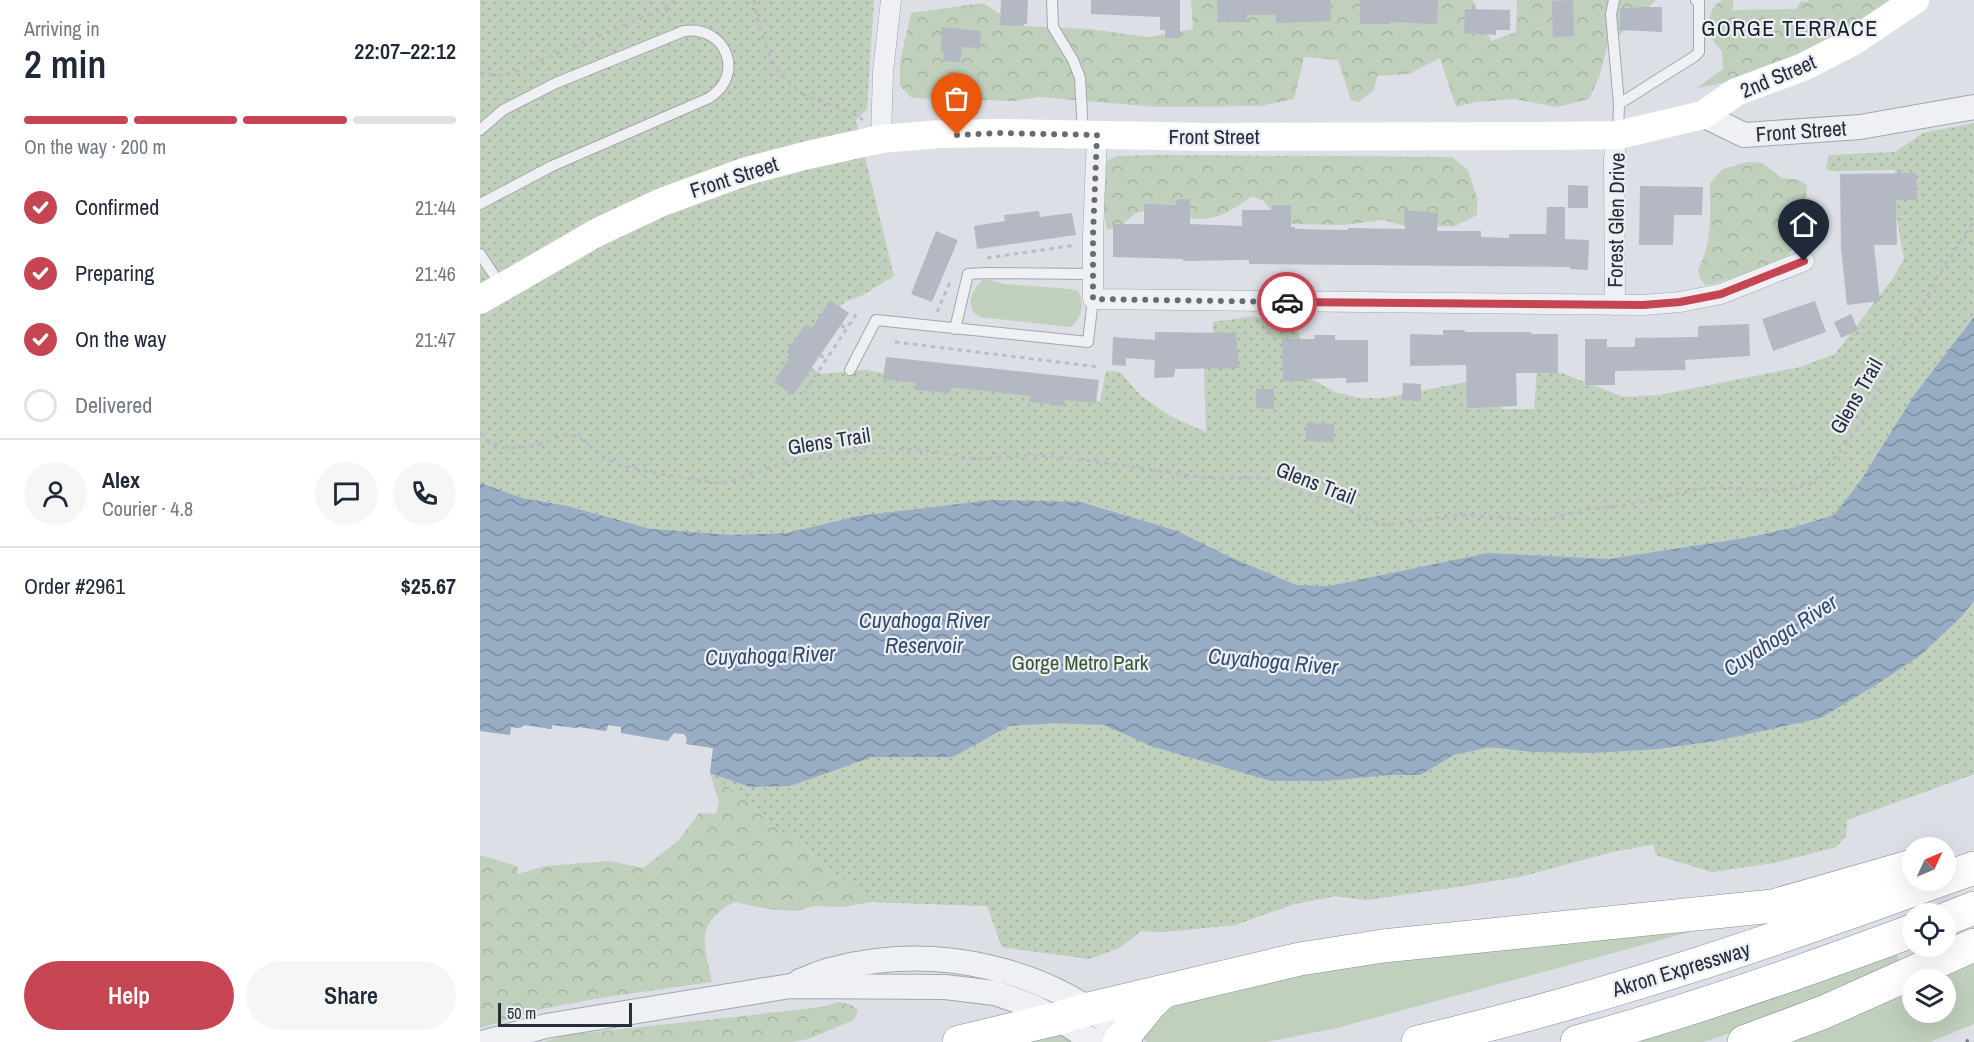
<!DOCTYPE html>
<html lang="en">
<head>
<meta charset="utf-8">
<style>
	:root { --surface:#fff; --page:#f6f6f7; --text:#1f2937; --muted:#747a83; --line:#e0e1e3; --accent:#c64553 }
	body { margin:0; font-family:"Archivo Narrow",sans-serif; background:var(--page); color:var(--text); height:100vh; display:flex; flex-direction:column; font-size:22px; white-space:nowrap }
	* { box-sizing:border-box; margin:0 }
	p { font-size:20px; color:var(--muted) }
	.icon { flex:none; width:33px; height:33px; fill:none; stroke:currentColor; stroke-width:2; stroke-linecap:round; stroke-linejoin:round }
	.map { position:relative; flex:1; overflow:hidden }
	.side { display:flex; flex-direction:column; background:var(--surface); width:480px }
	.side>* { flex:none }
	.needle { width:39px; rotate:46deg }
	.controls { position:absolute; left:1422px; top:837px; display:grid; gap:12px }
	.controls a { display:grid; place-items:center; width:54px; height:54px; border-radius:50%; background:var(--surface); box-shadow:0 6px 24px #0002; font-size:30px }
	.scale { position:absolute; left:18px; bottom:15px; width:134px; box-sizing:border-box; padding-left:6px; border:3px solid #262d3b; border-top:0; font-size:16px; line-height:21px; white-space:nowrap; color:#262d3b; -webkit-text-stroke:4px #ebeef3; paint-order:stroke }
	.pin { position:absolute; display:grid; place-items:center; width:51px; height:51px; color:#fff; margin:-62px -26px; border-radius:50% 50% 50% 0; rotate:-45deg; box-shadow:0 0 6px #0007 }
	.pin .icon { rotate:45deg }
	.courier { position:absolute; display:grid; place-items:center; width:60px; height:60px; margin:-30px; border:4px solid #c64553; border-radius:50%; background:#fff; color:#222; box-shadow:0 2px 8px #0007 }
	.overview em { font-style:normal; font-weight:600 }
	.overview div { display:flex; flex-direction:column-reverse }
	.overview { display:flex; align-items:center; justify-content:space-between; height:102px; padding:0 24px }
	h1 { font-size:39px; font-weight:600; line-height:45px }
	.bar { display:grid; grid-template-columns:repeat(4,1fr); gap:9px 6px; align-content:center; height:72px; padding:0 24px }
	.bar i { height:8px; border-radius:4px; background:var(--line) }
	.bar .selected { background:var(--accent) }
	.bar p { grid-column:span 4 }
	.line { display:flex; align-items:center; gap:15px; padding:0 24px; border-top:2px solid var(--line) }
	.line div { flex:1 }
	.round { display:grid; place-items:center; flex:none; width:63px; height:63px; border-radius:32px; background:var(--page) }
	ol { padding:0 24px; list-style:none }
	li { display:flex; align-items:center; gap:18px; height:66px }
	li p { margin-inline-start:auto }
	li .icon { padding:6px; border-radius:50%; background:var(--accent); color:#fff; stroke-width:4 }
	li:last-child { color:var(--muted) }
	li i { width:33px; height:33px; border:3px solid var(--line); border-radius:50% }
	.cta { display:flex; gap:12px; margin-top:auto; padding:12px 24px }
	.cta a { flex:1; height:69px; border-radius:36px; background:var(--accent); color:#fff; font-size:24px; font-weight:600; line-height:69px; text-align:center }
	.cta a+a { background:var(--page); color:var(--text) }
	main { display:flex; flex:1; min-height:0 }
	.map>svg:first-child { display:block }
	.grass { fill:#c1cfbd; fill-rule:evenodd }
	.forest { fill:url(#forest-crowns) }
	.park { fill:url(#park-dots) }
	.water { fill:url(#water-waves) }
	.building { fill:#b3b8c2 }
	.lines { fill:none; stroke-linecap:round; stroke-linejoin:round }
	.service-casing { stroke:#a2a6af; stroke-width:12 }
	.minor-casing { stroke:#a2a6af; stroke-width:21 }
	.tertiary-casing { stroke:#a2a6af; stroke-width:26 }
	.motorway-casing { stroke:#848c9b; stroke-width:34 }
	.path { stroke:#babdc4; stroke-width:3; stroke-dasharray:4.5 4.5; stroke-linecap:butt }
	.service { stroke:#eef0f4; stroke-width:10 }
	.minor { stroke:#eef0f4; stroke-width:20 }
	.tertiary { stroke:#eef0f4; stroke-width:24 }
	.secondary { stroke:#fff; stroke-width:28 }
	.motorway { stroke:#fff; stroke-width:33 }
	.rail { stroke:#767e8e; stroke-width:4.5; stroke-dasharray:3 6; stroke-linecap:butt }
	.done { stroke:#666b76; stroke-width:6; stroke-dasharray:0 10.8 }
	.route { stroke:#c64553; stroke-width:8 }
	.labels { text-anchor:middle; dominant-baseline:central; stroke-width:4.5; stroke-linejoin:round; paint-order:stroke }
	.street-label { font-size:21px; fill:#262d3b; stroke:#ebeef3 }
	.park-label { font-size:21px; fill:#395634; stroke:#ebeef3 }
	.neighbourhood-label { font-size:22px; letter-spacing:1.5px; fill:#191e2b; stroke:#ebeef3 }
	.water-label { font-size:22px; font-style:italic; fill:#334a6c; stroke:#ebeef3 }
</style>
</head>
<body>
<main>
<section class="side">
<div class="overview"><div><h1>2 min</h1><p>Arriving in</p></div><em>22:07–22:12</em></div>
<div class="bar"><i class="selected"></i><i class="selected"></i><i class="selected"></i><i></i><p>On the way · 200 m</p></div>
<ol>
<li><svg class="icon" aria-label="check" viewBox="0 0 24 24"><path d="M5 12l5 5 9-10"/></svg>Confirmed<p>21:44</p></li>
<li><svg class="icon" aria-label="check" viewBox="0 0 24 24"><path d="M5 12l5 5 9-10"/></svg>Preparing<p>21:46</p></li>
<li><svg class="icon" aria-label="check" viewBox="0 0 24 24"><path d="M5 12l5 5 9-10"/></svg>On the way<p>21:47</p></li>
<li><i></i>Delivered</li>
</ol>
<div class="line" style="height:108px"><a class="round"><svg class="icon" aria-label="person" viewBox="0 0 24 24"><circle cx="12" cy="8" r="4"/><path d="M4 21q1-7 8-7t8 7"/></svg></a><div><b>Alex</b><p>Courier · 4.8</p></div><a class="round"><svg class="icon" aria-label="chat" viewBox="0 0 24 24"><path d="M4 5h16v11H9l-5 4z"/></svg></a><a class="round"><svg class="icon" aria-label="phone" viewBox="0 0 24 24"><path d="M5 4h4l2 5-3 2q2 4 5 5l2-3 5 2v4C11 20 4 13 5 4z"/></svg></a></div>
<div class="line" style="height:78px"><div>Order #2961</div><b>$25.67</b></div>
<div class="cta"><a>Help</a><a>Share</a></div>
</section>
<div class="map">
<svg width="1494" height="1042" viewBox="0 0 1494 1042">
	<defs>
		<pattern id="forest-crowns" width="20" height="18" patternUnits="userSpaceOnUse" patternTransform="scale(1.5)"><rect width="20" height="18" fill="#c1cfbd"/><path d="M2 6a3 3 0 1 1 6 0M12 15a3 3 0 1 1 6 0" fill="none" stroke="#a6b2a3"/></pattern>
		<pattern id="park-dots" width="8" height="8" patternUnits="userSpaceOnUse" patternTransform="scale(1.5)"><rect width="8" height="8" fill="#c1cfbd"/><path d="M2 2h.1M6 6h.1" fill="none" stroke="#a6b2a3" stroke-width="1.8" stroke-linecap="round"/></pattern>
		<pattern id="water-waves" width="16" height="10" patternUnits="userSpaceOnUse" patternTransform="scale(1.5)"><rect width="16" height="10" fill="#98acc4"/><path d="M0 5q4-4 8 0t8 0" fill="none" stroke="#7c8ca0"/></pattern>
	</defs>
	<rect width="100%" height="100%" fill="#dcdfe5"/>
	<g class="grass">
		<path d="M504,279L525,284L590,289L598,291C605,303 602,318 591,327L500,317C483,308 492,288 504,279Z"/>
		<polygon points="1206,924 1210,932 857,1028 786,1042 667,1042 658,1033 688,1002 834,965"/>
		<path d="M1494,952V1024L1450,1042H1279ZM1432,980H1466V1012H1432Z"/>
		<polygon points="1416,954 1421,964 1260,1030 1223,1042 1148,1042"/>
		<polygon points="574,1031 596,1042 526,1042"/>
	</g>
	<g class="forest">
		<polygon points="711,0 993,0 1011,41 1036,32 1037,0 1176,0 1127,47 1119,78 1109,99 1077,107 1034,99 996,102 976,107 960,58 929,74 897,76 894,90 879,102 871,100 858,60 824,57 814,99 780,106 676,107 560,97 535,101 432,98 420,86 420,62 431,13 503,3 539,26 610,29 668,37 713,29"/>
		<path d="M1242,0H1253V10L1316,9L1321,1L1327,2L1329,0H1411C1355,40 1285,77 1217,88L1243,69L1242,51C1239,47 1234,43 1232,39C1225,27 1229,7 1242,0Z"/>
		<path d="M682,155L972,157L988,170L997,198V215L975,226L939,227L920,225L905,220L863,225L813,224L794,215L784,201L772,196C744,217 719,230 687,206L655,213L642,225L627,230C623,209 619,181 627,161L637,156Z"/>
		<path d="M1268,162L1282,163L1302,178L1319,180L1327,185L1324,234L1308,255L1294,264L1234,284L1225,285L1220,278L1218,269C1233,242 1230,213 1230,183L1243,169Z"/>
		<path d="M230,773L270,787L1494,774L1367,820L1366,836L1356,847L1293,863L1232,872L1176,855L1174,844L1128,853L1043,876L983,886L885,900L856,896L814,904L755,925L683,932L661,931L639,948L610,959L522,947L507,906L392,902L364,907L334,906L315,911L288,909L254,902C214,925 224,943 232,982L126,997L66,1008L0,1028V855L37,866L38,874L65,866L129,861L163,868L198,841L219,813L236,814L239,802Z"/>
		<polygon points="359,1002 371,1005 378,1010 374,1020 328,1039 312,1042 63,1042 85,1035 255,1017 341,1007"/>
	</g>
	<polygon class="park" points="0,0 394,0 387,109 376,120 414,276 383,295 365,302 353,312 330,367 341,374 386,370 482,388 568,398 620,401 626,371 640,372 661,396 692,417 726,432 724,371 733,348 733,322 774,316 818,331 828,377 855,392 879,398 904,398 991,381 1015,389 1023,409 1054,409 1057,370 1082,373 1143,397 1179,395 1320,367 1355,354 1413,278 1424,259 1414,204 1415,170 1349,171 1346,168 1349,155 1415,152 1443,133 1494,123 1494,774 1367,820 1366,836 1356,847 1293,863 1232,872 1176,855 1174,844 1128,853 1043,876 983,886 885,900 856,896 814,904 755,925 683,932 661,931 639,948 610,959 522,947 507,906 392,902 230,773 233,748 206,744 207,738 204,734 194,733 188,741 141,733 141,727 128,725 126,731 99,727 96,728 72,725 71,729 45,725 40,728 31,727 30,735 0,731"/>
	<polygon class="water" points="1494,317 1494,601 1481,617 1442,654 1399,683 1341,718 1236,741 1178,749 1113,753 1052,752 1010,747 974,755 940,775 908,775 846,781 791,781 671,746 624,725 577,723 529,726 473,757 392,757 310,786 270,787 230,773 233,748 206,744 207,738 204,734 194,733 188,741 141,733 141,727 128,725 126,731 99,727 96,728 72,725 71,729 45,725 40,728 31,727 30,735 0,731 0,483 42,498 87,506 171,529 252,535 307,533 378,516 512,500 601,502 697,531 750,557 816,585 849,586 1008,553 1129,559 1265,538 1312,528 1354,515 1381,480 1435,394"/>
	<g class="building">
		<polygon points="521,0 548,0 547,24 543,24 544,26 520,25"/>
		<polygon points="611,0 700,0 700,38 685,38 685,30 680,30 680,17 611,14"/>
		<polygon points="737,0 850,0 851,21 796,23 796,15 767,15 767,22 738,22"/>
		<polygon points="880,0 958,0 957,24 910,22 910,24 880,24"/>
		<polygon points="1093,0 1094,36 1073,37 1072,1"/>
		<polygon points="1157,7 1182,7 1182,32 1140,30 1140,8 1157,8"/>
		<polygon points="985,9 1030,10 1030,30 1016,30 1016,35 984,33"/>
		<polygon points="462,27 501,31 500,48 482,47 480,62 463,61 464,53 461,53"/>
		<polygon points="1436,173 1437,200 1416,200 1417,245 1394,245 1400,301 1367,305 1361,249 1360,174"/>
		<polygon points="1088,185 1108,186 1108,208 1088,208"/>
		<polygon points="1160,186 1223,187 1222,215 1194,215 1193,245 1159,245"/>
		<polygon points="710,199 710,224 762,226 762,210 792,210 792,205 811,205 811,227 815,227 815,229 868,230 868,228 925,229 924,211 935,211 958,213 957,231 1001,231 1001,237 1029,238 1029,234 1066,234 1067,207 1085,207 1085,239 1109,240 1108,270 1090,269 1090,267 769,264 769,260 703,261 703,259 633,257 633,224 664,224 664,204 696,205 696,200"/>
		<polygon points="559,211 560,217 592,213 596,235 497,249 494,226 525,221 524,215"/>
		<polygon points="456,231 478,240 452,302 431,294"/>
		<polygon points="350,300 369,313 313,395 294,382 311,356 306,352 326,324 332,328"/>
		<polygon points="1335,301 1346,332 1293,351 1282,319"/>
		<polygon points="1371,314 1378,330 1361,338 1354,322"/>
		<polygon points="1269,324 1270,356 1205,360 1206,370 1135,371 1135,385 1105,385 1105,339 1127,339 1127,347 1155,347 1155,338 1218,337 1218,326"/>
		<polygon points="963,330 985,330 985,332 1051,332 1051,334 1078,334 1078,373 1036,373 1037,406 987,408 986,365 930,366 930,334 963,335"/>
		<polygon points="675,332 756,333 759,368 695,369 694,377 674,378 675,360 646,358 646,366 632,365 633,337 675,340"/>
		<polygon points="834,335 855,335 855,340 888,340 888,382 866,383 866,378 824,379 824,381 803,381 802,339 835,339"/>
		<polygon points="406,357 619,380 616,403 585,400 584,406 549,402 550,396 471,387 470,393 435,390 436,383 403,379"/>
		<polygon points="923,383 941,384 941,401 922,400"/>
		<polygon points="776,389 794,389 794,409 776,408"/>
		<polygon points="826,423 854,424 854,442 826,441"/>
	</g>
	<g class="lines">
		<g class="service-casing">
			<g id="service">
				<polyline points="572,0 573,27 593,60 600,78 603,134"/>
				<polyline points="1134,0 1131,14 1139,104 1138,134"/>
				<polyline points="1139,104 1215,56 1219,52 1219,2 1216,0"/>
				<path d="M0,130L23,110L76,83L204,31C246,25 266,75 229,98L72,166L0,204"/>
				<polyline points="0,254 22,287"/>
				<polyline points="475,329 488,274 505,273 613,274"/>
				<polyline points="370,370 396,320 608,342 613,299"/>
			</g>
		</g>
		<g class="minor-casing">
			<g id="minor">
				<polyline points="617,135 613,235 613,299 1163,305 1200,302 1241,294 1324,261"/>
				<polyline points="401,139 403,72 411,0"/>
				<polyline points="1135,305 1134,158 1138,135"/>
			</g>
		</g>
		<g class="tertiary-casing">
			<g id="tertiary">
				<polyline points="1223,115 1264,135 1380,127 1494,107"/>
				<path d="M320,981C330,978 340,972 350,970C453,942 573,967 650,1042"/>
				<polyline points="5,1042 66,1026 310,986 465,987 515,993 552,1006 590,1026 614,1042"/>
			</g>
		</g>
		<g class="motorway-casing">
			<g id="motorway">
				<polyline points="1466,878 1494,868"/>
				<polyline points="1466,919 1494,908"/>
				<polyline points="479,1042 576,1019 608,1009 820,959 903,946 1293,906 1432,866"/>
				<polyline points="639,1042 671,1003 683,992"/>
				<path d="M938,1042C1116,1001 1288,943 1460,880"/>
				<path d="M1097,1042C1210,1011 1322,972 1432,931"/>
				<polyline points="1264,1042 1344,1012 1494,945"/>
			</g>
		</g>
		<g class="path">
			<path d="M274,0C281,39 292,80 331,98C348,106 368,108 383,120"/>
			<polyline points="185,8 191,23"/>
			<polyline points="0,73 24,76 185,8 195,0"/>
			<polyline points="507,258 596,245"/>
			<polyline points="457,312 471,280"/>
			<polyline points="361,325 366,329"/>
			<polyline points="415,342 619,367"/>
			<polyline points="340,355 346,359"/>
			<polyline points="324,393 377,313"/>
			<polyline points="0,433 9,442 25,448 54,446 83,435 93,435 100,438 128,460 139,465 180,474 238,483 249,482 300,464 391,448 443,450 497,459 553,455 605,460 727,478 784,478 826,494 857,502 883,518 905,525 977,515 1066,520 1108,509 1147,505 1218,489 1236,487 1301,491 1330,484 1341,475 1379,427 1459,274 1494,221"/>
		</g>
		<use href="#service" class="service"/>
		<use href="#minor" class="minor"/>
		<use href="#tertiary" class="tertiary"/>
		<polyline class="secondary" points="0,300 116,233 182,202 267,171 328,155 401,139 461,134 518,133 730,137 1065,136 1138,135 1223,115 1256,92 1323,67 1374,41 1435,0"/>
		<use href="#motorway" class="motorway"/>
		<polyline class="rail" points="1486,1042 1494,1039"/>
	</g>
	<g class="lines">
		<polyline class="done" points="477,135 518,133 617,135 613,235 613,299 807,302"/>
		<polyline class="route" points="807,302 1163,305 1200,302 1241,294 1324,261"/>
	</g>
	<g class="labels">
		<g class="street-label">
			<text transform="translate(1298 76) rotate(-23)">2nd Street</text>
			<text transform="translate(1321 131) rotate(-4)">Front Street</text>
			<text x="734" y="136">Front Street</text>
			<text transform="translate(254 177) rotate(-18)">Front Street</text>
			<text transform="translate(1136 220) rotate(-89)">Forest Glen Drive</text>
			<text transform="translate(1376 396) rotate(-60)">Glens Trail</text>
			<text transform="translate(349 441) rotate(-9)">Glens Trail</text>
			<text transform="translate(836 483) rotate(21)">Glens Trail</text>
			<text transform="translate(1201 969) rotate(-17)">Akron Expressway</text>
		</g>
		<g class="park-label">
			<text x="600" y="662">Gorge Metro Park</text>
		</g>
		<g class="neighbourhood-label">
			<text x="1310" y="28">GORGE TERRACE</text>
		</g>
		<g class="water-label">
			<text x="444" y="620">Cuyahoga River<tspan x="444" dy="25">Reservoir</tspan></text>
			<text transform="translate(1300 635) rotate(-33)">Cuyahoga River</text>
			<text transform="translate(290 655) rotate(-2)">Cuyahoga River</text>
			<text transform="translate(793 661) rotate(5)">Cuyahoga River</text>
		</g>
	</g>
</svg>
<div class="controls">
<a><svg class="needle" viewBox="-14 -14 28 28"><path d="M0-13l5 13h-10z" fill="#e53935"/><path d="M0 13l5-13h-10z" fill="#747a83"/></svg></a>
<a><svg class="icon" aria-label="locate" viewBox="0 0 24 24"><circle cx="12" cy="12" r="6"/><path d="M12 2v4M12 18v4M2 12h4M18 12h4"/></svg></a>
<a><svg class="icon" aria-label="layers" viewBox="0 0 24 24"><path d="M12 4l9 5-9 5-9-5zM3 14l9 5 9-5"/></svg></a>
</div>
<div class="scale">50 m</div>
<div class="pin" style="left:477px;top:135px;background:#ea580c"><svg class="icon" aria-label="bag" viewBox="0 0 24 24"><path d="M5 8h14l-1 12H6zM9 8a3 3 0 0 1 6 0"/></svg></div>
<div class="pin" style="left:1324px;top:261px;background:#1f2937"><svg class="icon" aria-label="home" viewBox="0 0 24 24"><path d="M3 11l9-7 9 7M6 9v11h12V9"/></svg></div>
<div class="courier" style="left:807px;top:302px"><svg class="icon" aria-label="car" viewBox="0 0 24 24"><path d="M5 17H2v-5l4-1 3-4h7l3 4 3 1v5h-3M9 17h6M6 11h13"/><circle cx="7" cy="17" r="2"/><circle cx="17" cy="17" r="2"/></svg></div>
</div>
</main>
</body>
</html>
